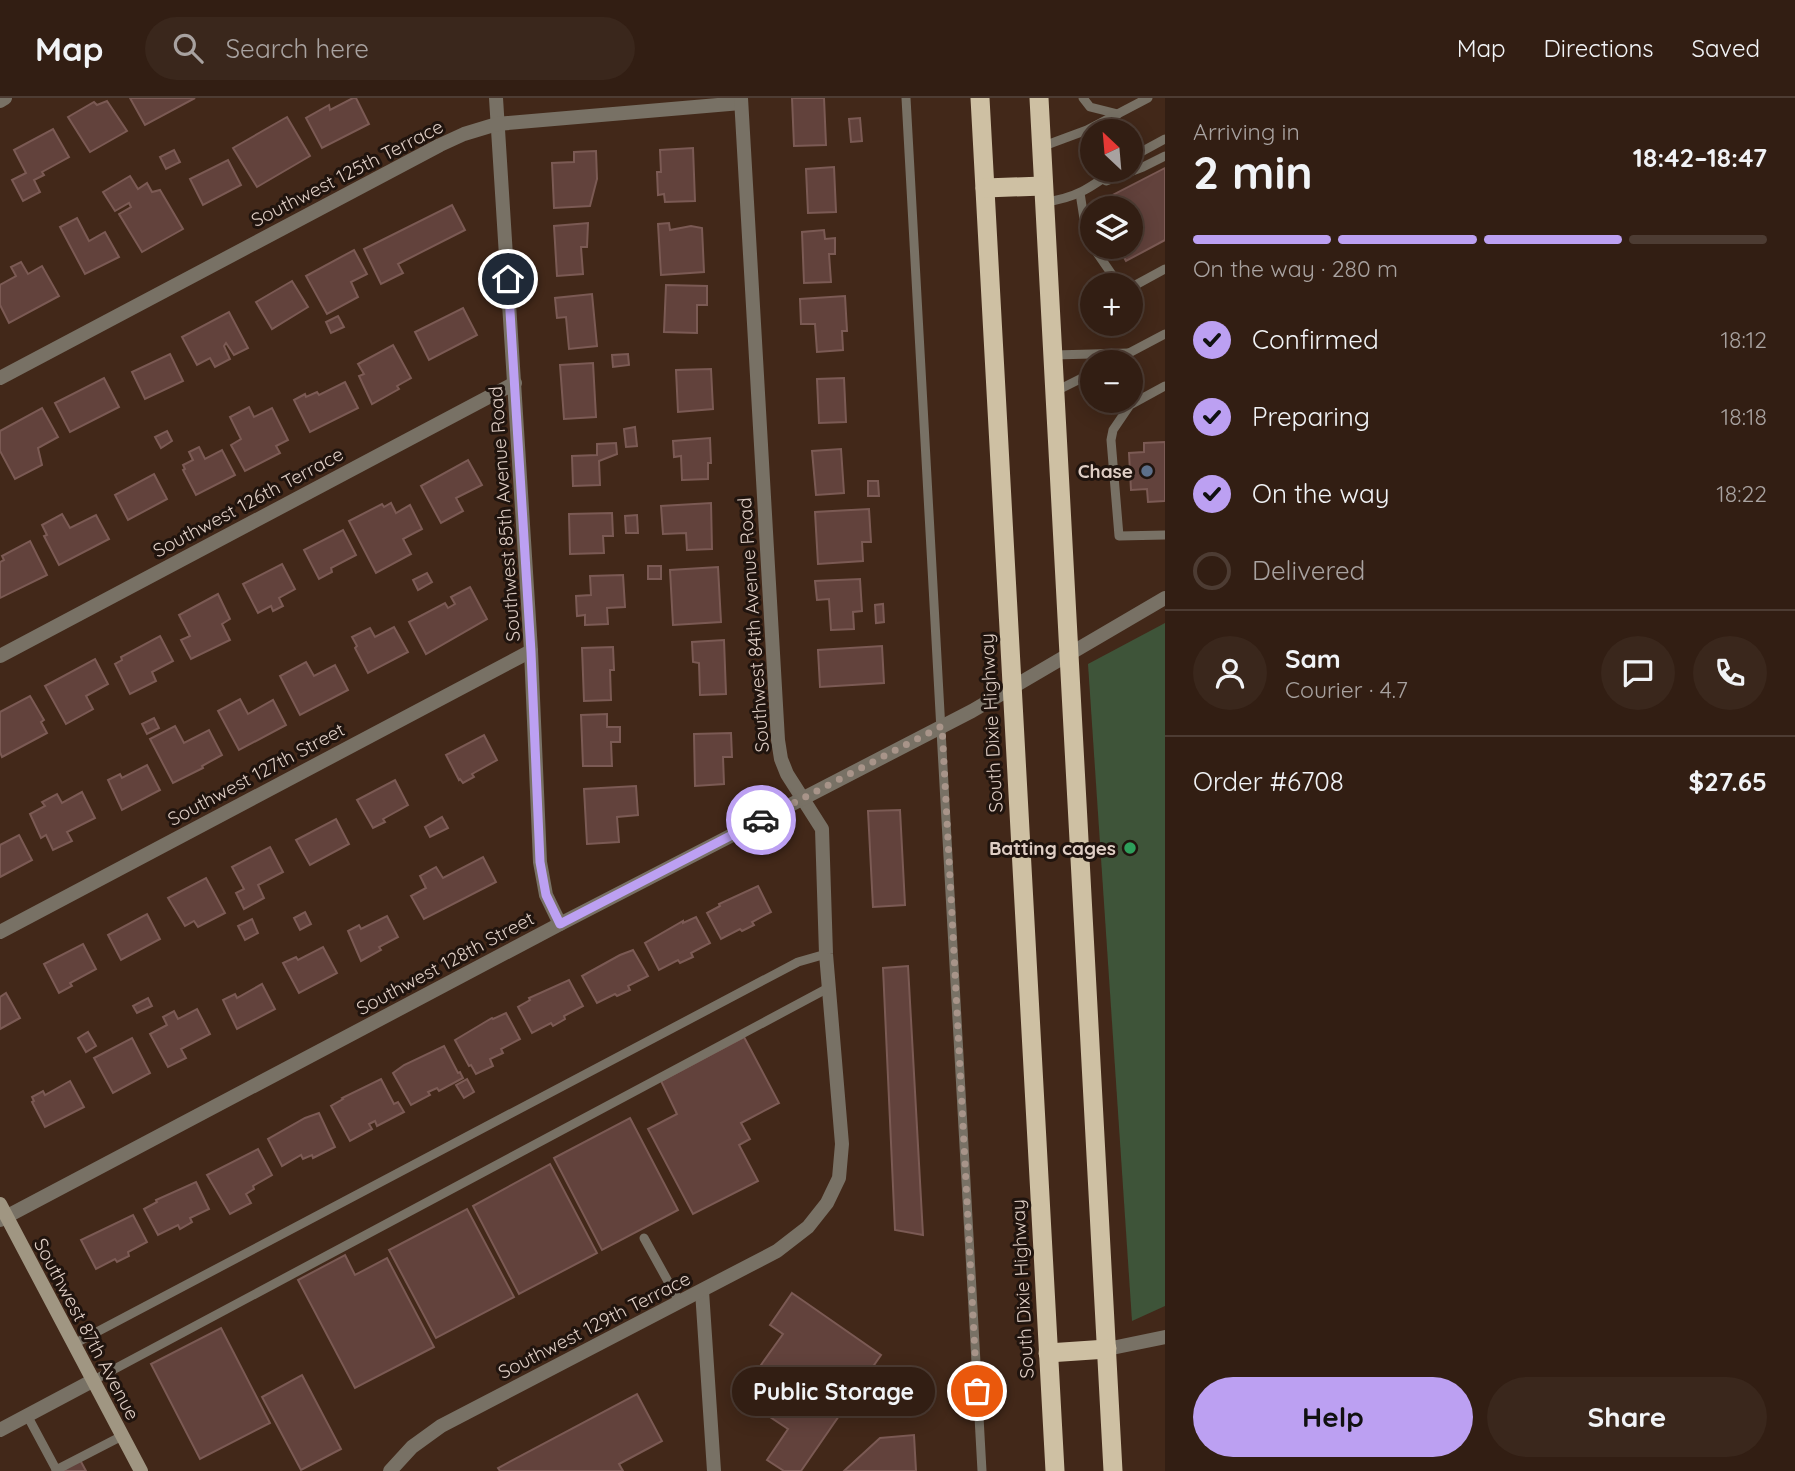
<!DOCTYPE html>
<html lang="en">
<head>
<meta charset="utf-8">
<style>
	:root { --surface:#321e13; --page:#3a271c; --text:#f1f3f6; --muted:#a8a2a0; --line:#4d3c33; --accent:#bca0f2 }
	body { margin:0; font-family:Quicksand,sans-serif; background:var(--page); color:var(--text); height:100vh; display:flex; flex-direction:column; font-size:26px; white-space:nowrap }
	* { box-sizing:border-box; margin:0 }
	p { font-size:23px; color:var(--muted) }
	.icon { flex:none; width:38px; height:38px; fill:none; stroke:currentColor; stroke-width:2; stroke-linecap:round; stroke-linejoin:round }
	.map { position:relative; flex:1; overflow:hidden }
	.drawer { display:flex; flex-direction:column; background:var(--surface); width:630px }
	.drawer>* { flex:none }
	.needle { width:46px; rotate:334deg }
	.tools { position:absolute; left:1080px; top:21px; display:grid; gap:14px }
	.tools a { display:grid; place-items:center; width:63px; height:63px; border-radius:50%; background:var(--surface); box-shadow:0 4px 18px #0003,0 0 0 2px var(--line); font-size:35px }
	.pin { position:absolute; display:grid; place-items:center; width:60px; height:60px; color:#fff; margin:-30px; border:4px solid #fff; border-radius:50%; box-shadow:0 2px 7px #0007 }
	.courier { position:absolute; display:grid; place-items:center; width:70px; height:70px; margin:-35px; border:5px solid #bca0f2; border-radius:50%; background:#fff; color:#222; box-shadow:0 2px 9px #0007 }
	.bubble { position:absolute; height:49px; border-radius:24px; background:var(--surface); box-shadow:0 4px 18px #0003,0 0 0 2px var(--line); font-size:23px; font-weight:800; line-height:49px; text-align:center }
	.headline em { font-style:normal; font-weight:800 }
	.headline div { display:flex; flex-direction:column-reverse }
	.headline { display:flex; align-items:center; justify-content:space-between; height:119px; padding:0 28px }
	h1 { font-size:46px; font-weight:800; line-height:52px }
	.bar { display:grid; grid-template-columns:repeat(4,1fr); gap:10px 7px; align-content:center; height:84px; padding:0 28px }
	.bar i { height:9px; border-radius:5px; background:var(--line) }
	.bar .active { background:var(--accent) }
	.bar p { grid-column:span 4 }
	.line { display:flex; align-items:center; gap:18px; padding:0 28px; border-top:2px solid var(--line) }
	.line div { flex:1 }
	.round { display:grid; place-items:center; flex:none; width:74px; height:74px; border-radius:37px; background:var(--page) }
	ol { padding:0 28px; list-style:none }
	li { display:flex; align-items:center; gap:21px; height:77px }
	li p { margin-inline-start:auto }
	li .icon { padding:7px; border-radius:50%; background:var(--accent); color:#111; stroke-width:4 }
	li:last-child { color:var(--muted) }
	li i { width:38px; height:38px; border:4px solid var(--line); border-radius:50% }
	.button { display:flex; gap:14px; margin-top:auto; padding:14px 28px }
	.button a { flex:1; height:80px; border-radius:42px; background:var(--accent); color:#111; font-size:28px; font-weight:800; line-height:80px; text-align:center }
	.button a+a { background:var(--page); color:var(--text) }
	header { display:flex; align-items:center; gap:42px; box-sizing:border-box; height:98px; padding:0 35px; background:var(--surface); border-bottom:2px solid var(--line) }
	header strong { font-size:33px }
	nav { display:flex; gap:38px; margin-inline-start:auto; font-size:24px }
	.search { width:490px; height:63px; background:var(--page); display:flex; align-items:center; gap:18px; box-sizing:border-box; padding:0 24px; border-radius:38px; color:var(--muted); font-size:26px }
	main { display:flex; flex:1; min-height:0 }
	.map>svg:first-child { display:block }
	.green { fill:#3e5439 }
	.building { fill:#62423c; stroke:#7b5a54; stroke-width:2 }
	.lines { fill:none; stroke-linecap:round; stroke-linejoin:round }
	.service { stroke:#787165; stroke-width:9 }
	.minor { stroke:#787165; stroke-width:14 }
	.tertiary { stroke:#787165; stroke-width:14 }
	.secondary { stroke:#a09682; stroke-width:14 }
	.trunk { stroke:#cec0a3; stroke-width:19 }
	.done { stroke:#a89489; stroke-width:7; stroke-dasharray:0 12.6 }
	.route { stroke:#bca0f2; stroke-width:9 }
	.service-dot { fill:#5c6f8a; stroke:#20140e; stroke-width:2.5 }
	.leisure-dot { fill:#2e9e5b; stroke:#20140e; stroke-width:2.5 }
	.labels { text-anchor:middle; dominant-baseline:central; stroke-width:6; stroke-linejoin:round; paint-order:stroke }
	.street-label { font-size:19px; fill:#dfcec5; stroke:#20140e }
	.poi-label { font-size:19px; font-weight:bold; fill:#dfcec5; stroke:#20140e; text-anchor:end }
</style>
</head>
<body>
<header>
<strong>Map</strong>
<div class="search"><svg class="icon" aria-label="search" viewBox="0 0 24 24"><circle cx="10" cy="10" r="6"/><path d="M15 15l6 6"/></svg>Search here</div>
<nav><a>Map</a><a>Directions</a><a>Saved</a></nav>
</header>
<main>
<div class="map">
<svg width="1165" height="1373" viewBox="0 0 1165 1373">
	<rect width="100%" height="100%" fill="#422819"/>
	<polygon class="green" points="1165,525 1165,1208 1132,1223 1088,566"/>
	<g class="building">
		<polygon points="130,0 195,0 145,27"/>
		<polygon points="353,0 356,0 369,26 322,50 306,20 329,7 330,12"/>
		<polygon points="792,0 824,0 826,47 794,48"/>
		<polygon points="107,3 127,33 90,54 68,19 94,4 97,7"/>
		<polygon points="287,19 310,58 257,89 233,50"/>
		<polygon points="860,20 862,43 851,44 849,21"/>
		<polygon points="53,31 69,59 42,74 44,77 34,82 40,94 23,103 12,82 26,75 14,52"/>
		<polygon points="693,50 695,103 665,104 664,96 658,97 657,74 661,74 660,52"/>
		<polygon points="174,52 180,64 166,71 160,59"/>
		<polygon points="596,53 597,81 590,108 554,110 552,65 574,64 574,54"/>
		<polygon points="228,62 241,87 203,107 190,81"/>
		<polygon points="834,69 836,114 808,115 806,71"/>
		<polygon points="1165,70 1165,142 1126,163 1118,149 1130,149 1130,110 1098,110 1095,106"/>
		<polygon points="130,78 138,91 147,85 152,94 160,92 183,131 142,154 119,116 131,109 129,105 115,113 103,94"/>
		<polygon points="452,107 465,132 398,166 403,175 381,186 364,151"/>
		<polygon points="77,120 89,143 105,134 119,159 85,176 60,129"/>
		<polygon points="588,125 587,149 581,149 583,176 557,178 554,128"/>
		<polygon points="669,125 670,132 691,128 702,130 704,174 661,177 658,126"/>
		<polygon points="824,132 825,141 835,140 835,156 829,156 831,184 804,185 802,134"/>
		<polygon points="354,152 367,176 351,184 358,199 327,216 306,178"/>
		<polygon points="21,164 28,176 42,168 59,198 9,225 0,207 0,187 16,178 11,169"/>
		<polygon points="292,183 308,209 272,231 256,204"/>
		<polygon points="666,187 707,188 707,207 697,207 697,235 664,234"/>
		<polygon points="592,196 597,248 569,251 566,219 557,220 555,200"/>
		<polygon points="845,198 847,233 842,233 843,252 817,254 815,226 801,226 800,201"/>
		<polygon points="463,210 477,237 429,262 415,234"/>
		<polygon points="229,214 248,250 234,257 226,245 224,248 230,261 215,269 210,260 197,267 182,239"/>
		<polygon points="338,218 344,229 331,235 326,224"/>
		<polygon points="393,247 411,280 397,288 399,291 372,306 359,278 364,276 358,266"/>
		<polygon points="170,256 183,283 145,301 132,274"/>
		<polygon points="628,256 629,267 613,269 612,257"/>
		<polygon points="593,265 596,319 564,321 560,267"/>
		<polygon points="711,271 713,311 678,314 676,272"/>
		<polygon points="104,280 119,309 70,334 55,305"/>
		<polygon points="844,280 846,324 819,325 817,281"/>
		<polygon points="345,284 358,310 310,334 294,302 305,296 306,299 317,294 319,297"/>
		<polygon points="249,309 254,319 272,310 288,342 276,348 280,355 245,373 231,347 241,341 230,319"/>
		<polygon points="42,310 58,339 38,350 42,367 15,381 0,353 0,333"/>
		<polygon points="635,329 637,348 626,349 624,331"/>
		<polygon points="167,333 172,343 161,350 155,339"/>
		<polygon points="710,340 711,365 708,365 708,381 682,382 681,358 674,359 673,343"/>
		<polygon points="1165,344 1165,403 1148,404 1147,391 1131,392 1129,355 1144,354 1144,345"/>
		<polygon points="616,345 617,356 599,363 600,387 573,388 572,358 597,357 597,346"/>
		<polygon points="199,349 205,361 222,352 235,377 196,397 183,372 185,371 183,367 193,362 189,354"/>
		<polygon points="841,351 844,395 816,397 812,353"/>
		<polygon points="468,362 482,387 456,400 463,413 441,425 421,388"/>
		<polygon points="154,376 167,401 128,422 115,397"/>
		<polygon points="868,383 878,383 879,398 868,398"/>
		<polygon points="391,405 396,415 410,407 422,431 403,441 411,456 376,475 349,423 382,406 384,409"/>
		<polygon points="711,405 712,451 687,452 686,435 663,436 661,408"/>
		<polygon points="869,411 871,444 862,444 863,463 818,466 815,414"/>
		<polygon points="612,415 613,438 603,438 604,455 570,456 569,416"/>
		<polygon points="62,416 70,430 96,417 109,441 59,467 44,438 47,437 42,427"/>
		<polygon points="637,417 638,435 626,435 625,418"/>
		<polygon points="343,432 356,457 331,470 332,474 319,481 304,452"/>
		<polygon points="30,443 47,477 0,500 0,464 4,462 2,458"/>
		<polygon points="282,466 295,491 279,500 283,508 273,513 271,508 258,515 243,486"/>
		<rect x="648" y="468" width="13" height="13"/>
		<polygon points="718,469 721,524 673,527 670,472"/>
		<polygon points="427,475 432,484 418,492 413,482"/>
		<polygon points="623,477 625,509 607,510 608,526 585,527 585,517 577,518 576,498 591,497 590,478"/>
		<polygon points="860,481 862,513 853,514 854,531 831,532 829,501 817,502 815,483"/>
		<polygon points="470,489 487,521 426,556 409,524 445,505 448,510 455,506 451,499"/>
		<polygon points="218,496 230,521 222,526 230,542 191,561 181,542 190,538 179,517"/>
		<polygon points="883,506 884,524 876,525 875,507"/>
		<polygon points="394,529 408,554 368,575 355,550 357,548 352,539 370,530 375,539"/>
		<polygon points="160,538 173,563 152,574 156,583 130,596 115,566 122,562 121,559"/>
		<polygon points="724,542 726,596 700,597 699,565 693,564 692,544"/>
		<polygon points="882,548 884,585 820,589 818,552"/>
		<polygon points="613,549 614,572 610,572 611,602 584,603 582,550"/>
		<polygon points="95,561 108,586 86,598 93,611 66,626 45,588"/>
		<polygon points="306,564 314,578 335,567 348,592 300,617 280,578"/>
		<polygon points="30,598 44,622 41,624 47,635 2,659 0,654 0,614"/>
		<polygon points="240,601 248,616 273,602 286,627 239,652 218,613"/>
		<polygon points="607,616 607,629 620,629 620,644 611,644 612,668 583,668 581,617"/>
		<polygon points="154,620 159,630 147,636 142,626"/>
		<polygon points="175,628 184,645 209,632 222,657 202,668 203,670 173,685 150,641"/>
		<polygon points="731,635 732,659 723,659 724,686 695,688 694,636"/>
		<polygon points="484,637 497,662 472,676 474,679 463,685 460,681 459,682 446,657"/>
		<polygon points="147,667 160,692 122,712 108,682 120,676 122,680"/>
		<polygon points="395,682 408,707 383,721 385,724 373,730 357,702"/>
		<polygon points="636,688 638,717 617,719 619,744 587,746 584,691"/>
		<polygon points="82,694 95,720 67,734 72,743 53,752 46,737 41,740 30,716 45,708 42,704 57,696 62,705"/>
		<polygon points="900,712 905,807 873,809 868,713"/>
		<polygon points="442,719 448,730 430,739 425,729"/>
		<polygon points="336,721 349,746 310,767 296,742"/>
		<polygon points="19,737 32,762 0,779 0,747"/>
		<polygon points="270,749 283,774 258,787 264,800 244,811 236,795 244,791 232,769"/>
		<polygon points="483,759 496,784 424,821 411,798 426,790 420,778 436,769 443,780"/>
		<polygon points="206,780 225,815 198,829 194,823 185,828 168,800"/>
		<polygon points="758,788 771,814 752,824 754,827 742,833 740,831 721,841 707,815 720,808 719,806"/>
		<polygon points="305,814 311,826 300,832 294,820"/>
		<polygon points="147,816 160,841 121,862 108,837"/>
		<polygon points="387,818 398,839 379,849 381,852 361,863 348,833 359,827 361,831"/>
		<polygon points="696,819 710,845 691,855 693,859 680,865 678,862 659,872 645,845 683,823 683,825"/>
		<polygon points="252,821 258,835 245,842 238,828"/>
		<polygon points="83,846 96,871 70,885 72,888 59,895 44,866"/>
		<polygon points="323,849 337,875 299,895 283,865 296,859 298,862"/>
		<polygon points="633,852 648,878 628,888 630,892 617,898 615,896 597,905 582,878 620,857"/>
		<polygon points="908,868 923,1137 895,1132 883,870"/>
		<polygon points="569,882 583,908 564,918 565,921 553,928 551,925 532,935 518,909 530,902 529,900"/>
		<polygon points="262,886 275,911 237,931 223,902 235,896 237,900"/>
		<polygon points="6,895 20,920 0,931 0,899"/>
		<polygon points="148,900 152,908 137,915 133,908"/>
		<polygon points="197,911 210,936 181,951 186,960 168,969 150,936 167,927 163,919 174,913 178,921"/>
		<polygon points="506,915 520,941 501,951 503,955 490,961 493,968 476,976 471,967 469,968 455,942 492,920 493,921"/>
		<polygon points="88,934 96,948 86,954 78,940"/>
		<polygon points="744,939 779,1005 741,1025 750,1041 739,1047 758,1083 693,1116 648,1031 677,1016 661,983"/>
		<polygon points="132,940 150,975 113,995 94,960"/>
		<polygon points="444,948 458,975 460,974 463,980 439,993 437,990 428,994 430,997 411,1007 393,975 404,967"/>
		<polygon points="381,981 394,1006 398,1004 404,1014 377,1028 375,1023 369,1026 372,1031 350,1043 331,1008 343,1001 342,1000"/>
		<polygon points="467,981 474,994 464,1000 456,987"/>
		<polygon points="70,983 84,1009 45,1029 32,1004 34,1003 32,999 43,993 45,997"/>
		<polygon points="319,1015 335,1049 313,1060 312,1057 303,1061 301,1057 282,1068 268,1041 305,1020"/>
		<polygon points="630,1020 678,1112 602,1152 554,1060"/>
		<polygon points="258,1051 272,1077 253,1088 254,1091 246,1096 251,1105 230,1116 207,1077"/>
		<polygon points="550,1066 597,1155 519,1196 473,1108"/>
		<polygon points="196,1084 209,1111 190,1120 192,1124 180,1131 178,1127 158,1137 144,1111 157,1104 156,1102"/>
		<polygon points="467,1111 514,1199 436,1240 389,1152"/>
		<polygon points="133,1117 147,1144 128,1154 129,1158 117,1164 115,1161 96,1171 81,1142"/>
		<polygon points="345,1157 355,1177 387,1160 434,1249 355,1290 298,1182"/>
		<polygon points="792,1195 881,1257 801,1373 784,1373 767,1362 788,1331 764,1315 786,1284 761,1267 783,1236 770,1227"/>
		<polygon points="221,1230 270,1325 200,1361 151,1266"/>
		<polygon points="302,1277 341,1351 301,1372 262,1299"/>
		<polygon points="637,1296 662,1343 619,1366 623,1373 500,1373 498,1370"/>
		<polygon points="914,1337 916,1373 844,1373 880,1340"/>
		<polygon points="79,1360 86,1373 63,1373"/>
	</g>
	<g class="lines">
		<g class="service">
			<polyline points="906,0 982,1373"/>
			<polyline points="1083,0 1090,9 1118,16"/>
			<polyline points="1041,49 1087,32 1148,0"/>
			<polyline points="1130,60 1165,41"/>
			<polyline points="1106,83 1143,69 1165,58"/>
			<polyline points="1080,95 1085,127 1092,146"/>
			<path d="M1045,104C1076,100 1090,90 1115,72"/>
			<polyline points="1093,149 1113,178 1129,187"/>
			<polyline points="1130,190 1165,171"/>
			<polyline points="1054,257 1129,255"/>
			<polyline points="1112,264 1165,236"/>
			<polyline points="1165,288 1130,307 1113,332 1111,342 1119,438 1165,437"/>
			<polyline points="1056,293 1092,275"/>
			<polyline points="644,1140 680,1205"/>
			<polyline points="74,1246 798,864 826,856"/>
			<polyline points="94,1282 830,889"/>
			<polyline points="27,1317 57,1373"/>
			<polyline points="56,1372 122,1338"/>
		</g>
		<g class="minor">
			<polyline points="496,0 531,553 540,764 546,797 560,826"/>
			<polyline points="0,3 5,0"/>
			<polyline points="0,280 440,47 464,36 497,26 741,5"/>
			<polyline points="0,558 515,285"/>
			<polyline points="0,834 531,553"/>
			<polyline points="702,1193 714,1373"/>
			<polyline points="1107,1251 1165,1239"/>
			<polyline points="0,1332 94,1282"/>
			<polyline points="390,1373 412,1349 441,1328 777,1153 808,1129 827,1105 839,1080 842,1046 826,856 822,731 787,676 781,661 778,642 741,0"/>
		</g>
		<polyline class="tertiary" points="0,1122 560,826 972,613 1165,500"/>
		<polyline class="secondary" points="0,1106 141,1373"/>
		<g class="trunk">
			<polyline points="980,0 1055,1373"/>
			<polyline points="1039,0 1113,1373"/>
			<polyline points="985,90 1043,88"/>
			<polyline points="1048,1255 1107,1251"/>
		</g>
	</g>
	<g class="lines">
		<polyline class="done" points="761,722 942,628 977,1293"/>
		<polyline class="route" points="508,181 531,554 540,764 546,797 560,826 761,722"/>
	</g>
	<circle class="service-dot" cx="1147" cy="373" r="7"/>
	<circle class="leisure-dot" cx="1130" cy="750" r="7"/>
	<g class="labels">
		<g class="street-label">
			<text transform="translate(347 75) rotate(-27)">Southwest 125th Terrace</text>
			<text transform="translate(248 404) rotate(-28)">Southwest 126th Terrace</text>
			<text transform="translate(504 416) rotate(-94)">Southwest 85th Avenue Road</text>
			<text transform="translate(753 527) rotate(-94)">Southwest 84th Avenue Road</text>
			<text transform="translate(991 625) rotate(-93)">South Dixie Highway</text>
			<text transform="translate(256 676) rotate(-28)">Southwest 127th Street</text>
			<text transform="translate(445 865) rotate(-28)">Southwest 128th Street</text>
			<text transform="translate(1022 1191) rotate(-93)">South Dixie Highway</text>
			<text transform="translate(594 1227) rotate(-27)">Southwest 129th Terrace</text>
			<text transform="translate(87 1231) rotate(62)">Southwest 87th Avenue</text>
		</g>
		<g class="poi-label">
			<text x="1133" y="373">Chase</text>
			<text x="1116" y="750">Batting cages</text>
		</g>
	</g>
</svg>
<div class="tools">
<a><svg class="needle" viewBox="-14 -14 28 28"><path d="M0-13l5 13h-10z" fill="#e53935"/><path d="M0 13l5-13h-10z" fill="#a8a2a0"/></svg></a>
<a><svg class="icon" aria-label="layers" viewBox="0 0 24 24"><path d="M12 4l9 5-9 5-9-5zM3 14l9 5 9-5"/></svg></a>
<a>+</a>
<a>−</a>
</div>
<div class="pin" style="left:977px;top:1293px;background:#ea580c"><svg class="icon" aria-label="bag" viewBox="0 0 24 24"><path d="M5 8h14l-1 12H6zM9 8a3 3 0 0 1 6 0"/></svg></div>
<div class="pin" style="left:508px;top:181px;background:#1f2937"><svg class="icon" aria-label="home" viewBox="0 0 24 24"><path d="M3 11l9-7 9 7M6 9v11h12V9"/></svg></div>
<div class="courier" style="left:761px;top:722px"><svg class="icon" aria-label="car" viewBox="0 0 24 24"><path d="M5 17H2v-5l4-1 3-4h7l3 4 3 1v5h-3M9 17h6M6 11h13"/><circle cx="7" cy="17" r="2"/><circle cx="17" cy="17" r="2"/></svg></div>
<div class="bubble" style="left:732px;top:1269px;width:203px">Public Storage</div>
</div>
<section class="drawer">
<div class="headline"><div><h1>2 min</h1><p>Arriving in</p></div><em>18:42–18:47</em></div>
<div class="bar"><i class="active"></i><i class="active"></i><i class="active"></i><i></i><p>On the way · 280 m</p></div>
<ol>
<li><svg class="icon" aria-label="check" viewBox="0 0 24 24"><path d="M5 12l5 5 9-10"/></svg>Confirmed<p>18:12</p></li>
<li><svg class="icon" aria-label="check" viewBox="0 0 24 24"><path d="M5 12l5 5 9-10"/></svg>Preparing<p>18:18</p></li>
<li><svg class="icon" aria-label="check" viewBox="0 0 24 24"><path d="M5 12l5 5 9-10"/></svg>On the way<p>18:22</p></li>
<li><i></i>Delivered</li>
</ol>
<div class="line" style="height:126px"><a class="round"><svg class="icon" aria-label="person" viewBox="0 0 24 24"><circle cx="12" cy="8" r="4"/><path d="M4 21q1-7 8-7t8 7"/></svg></a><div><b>Sam</b><p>Courier · 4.7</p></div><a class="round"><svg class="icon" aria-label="chat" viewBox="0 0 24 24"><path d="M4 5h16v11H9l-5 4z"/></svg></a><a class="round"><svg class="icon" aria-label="phone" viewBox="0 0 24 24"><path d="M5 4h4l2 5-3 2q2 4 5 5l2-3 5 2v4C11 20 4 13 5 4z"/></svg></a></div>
<div class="line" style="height:91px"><div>Order #6708</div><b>$27.65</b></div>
<div class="button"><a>Help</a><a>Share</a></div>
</section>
</main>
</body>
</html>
